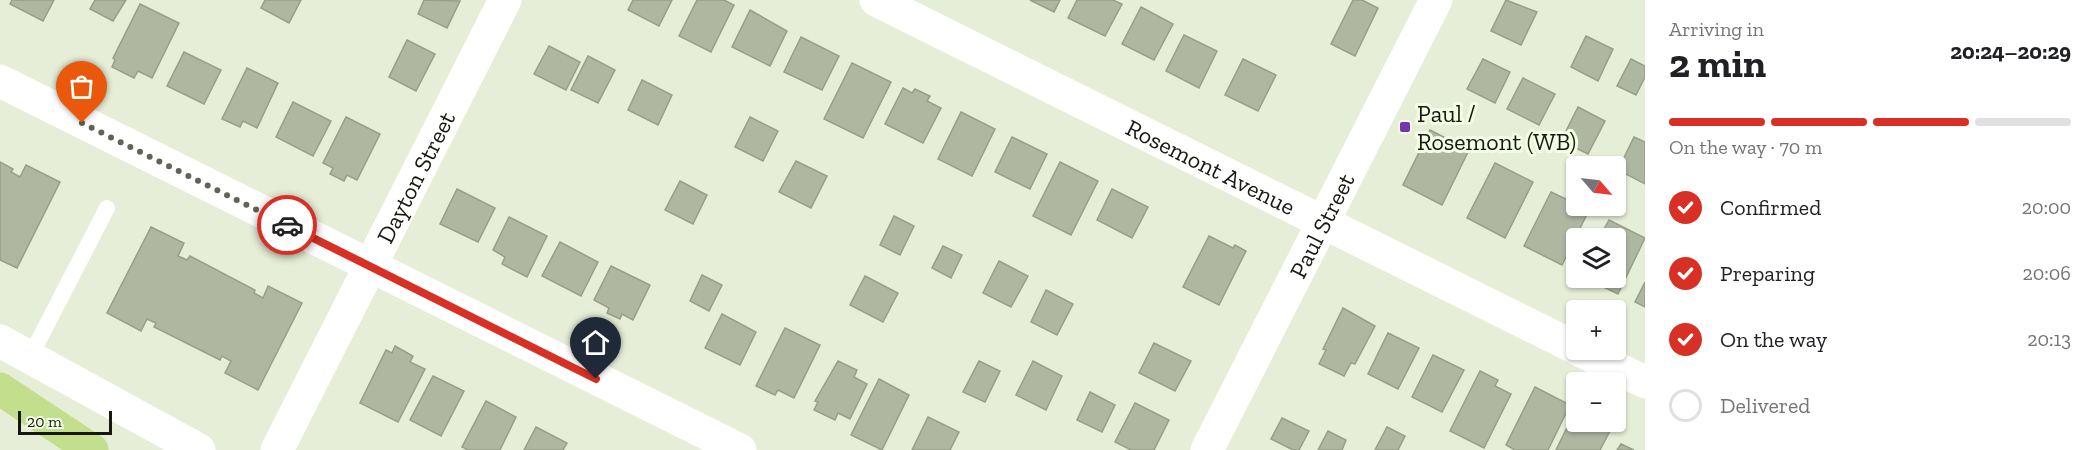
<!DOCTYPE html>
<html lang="en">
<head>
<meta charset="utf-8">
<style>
	:root { --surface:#fff; --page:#f6f6f6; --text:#202124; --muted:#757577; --line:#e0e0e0; --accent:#d93025 }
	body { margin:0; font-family:"Zilla Slab",serif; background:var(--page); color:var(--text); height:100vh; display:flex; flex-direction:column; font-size:22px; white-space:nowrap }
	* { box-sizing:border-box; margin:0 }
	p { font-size:20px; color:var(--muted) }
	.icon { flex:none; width:33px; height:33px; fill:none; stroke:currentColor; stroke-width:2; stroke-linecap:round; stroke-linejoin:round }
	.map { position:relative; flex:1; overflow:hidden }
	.sheet { display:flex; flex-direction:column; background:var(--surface); width:450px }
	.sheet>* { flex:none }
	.needle { width:39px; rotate:118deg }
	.tools { position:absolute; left:1566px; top:156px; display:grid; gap:12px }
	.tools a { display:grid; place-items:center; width:60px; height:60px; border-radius:6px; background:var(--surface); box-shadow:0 2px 4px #0004; font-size:30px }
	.scale { position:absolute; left:18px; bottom:15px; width:94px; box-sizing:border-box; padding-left:6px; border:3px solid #171911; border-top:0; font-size:16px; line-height:21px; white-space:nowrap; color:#171911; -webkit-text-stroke:4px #f3fce4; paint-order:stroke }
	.pin { position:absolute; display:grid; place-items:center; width:51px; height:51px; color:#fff; margin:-62px -26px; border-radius:50% 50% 50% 0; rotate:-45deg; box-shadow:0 0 6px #0007 }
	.pin .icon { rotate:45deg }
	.courier { position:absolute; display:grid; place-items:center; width:60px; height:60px; margin:-30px; border:4px solid #d93025; border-radius:50%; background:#fff; color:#222; box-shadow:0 2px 8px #0007 }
	.head em { font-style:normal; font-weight:800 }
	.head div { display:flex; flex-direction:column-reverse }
	.head { display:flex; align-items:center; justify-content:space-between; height:102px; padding:0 24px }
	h1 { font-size:39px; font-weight:800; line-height:45px }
	.bar { display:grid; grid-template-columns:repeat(4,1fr); gap:9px 6px; align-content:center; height:72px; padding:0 24px }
	.bar i { height:8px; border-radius:4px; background:var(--line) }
	.bar .on { background:var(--accent) }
	.bar p { grid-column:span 4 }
	ol { padding:0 24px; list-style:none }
	li { display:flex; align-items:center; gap:18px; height:66px }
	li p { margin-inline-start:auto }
	li .icon { padding:6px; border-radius:50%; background:var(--accent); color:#fff; stroke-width:4 }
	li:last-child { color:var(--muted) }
	li i { width:33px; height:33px; border:3px solid var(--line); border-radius:50% }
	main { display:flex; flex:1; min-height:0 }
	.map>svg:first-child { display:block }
	.building { fill:#afb7a1; stroke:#979f89; stroke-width:1.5 }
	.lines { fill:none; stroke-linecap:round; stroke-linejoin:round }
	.service { stroke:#fff; stroke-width:16 }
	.minor { stroke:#fff; stroke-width:33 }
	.tertiary { stroke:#fff; stroke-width:33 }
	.secondary { stroke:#fff; stroke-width:33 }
	.motorway { stroke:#c3df8d; stroke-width:33 }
	.done { stroke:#5f6456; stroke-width:6; stroke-dasharray:0 10.8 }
	.route { stroke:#d93025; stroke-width:8 }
	.poi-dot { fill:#7336ac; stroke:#f3fce4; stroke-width:2 }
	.labels { text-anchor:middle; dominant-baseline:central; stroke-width:6; stroke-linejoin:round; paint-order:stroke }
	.poi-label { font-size:24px; fill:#171911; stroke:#f3fce4; text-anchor:start }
	.street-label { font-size:24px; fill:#171911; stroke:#f3fce4 }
</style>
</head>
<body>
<main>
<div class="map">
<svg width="1645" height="450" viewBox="0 0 1645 450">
	<rect width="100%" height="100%" fill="#e6eed7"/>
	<g class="building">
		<polygon points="12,0 54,0 43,21 10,4"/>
		<polygon points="95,0 126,0 113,21 90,9"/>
		<polygon points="265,0 301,0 289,23 261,8"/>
		<polygon points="424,0 460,1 447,28 418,14"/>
		<polygon points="633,0 672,0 659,26 628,10"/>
		<polygon points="697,0 724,0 734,5 711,52 679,36"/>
		<polygon points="1030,0 1060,0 1054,12"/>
		<polygon points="1077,0 1113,0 1122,4 1105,36 1068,18"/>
		<polygon points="1353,0 1362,0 1378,8 1355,56 1331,44"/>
		<polygon points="1506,0 1537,12 1521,45 1491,31"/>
		<polygon points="140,4 179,23 152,78 138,71 134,78 112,67 115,60 113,58"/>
		<polygon points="1141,7 1173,24 1154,60 1122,44"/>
		<polygon points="750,10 787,31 770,66 732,47"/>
		<polygon points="1184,35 1217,51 1199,88 1166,71"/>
		<polygon points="1586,36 1613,49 1598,81 1571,67"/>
		<polygon points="801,37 839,56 822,90 784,72"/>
		<polygon points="407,40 435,54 416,91 389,77"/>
		<polygon points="549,46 580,62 566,90 534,74"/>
		<polygon points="184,52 221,70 204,104 167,86"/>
		<polygon points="588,56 615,70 598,103 571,90"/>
		<polygon points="1243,59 1276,75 1258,111 1225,95"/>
		<polygon points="1483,59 1510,72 1495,103 1467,89"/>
		<polygon points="1631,59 1645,66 1645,77 1636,95 1617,86"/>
		<polygon points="852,63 891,82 863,138 824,119"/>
		<polygon points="247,68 278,83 257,128 243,121 240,127 222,119"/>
		<polygon points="1523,78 1555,94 1539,125 1507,109"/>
		<polygon points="642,80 672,95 658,125 628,110"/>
		<polygon points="903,88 912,93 915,89 930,96 927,101 941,108 923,143 885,124"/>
		<polygon points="293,102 331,121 313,156 276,137"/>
		<polygon points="1578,107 1605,121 1588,154 1561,141"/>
		<polygon points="961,112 995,129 972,176 938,159"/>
		<polygon points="346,117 380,134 357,180 347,175 344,181 330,174 333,168 323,163"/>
		<polygon points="750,117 778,131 763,161 735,147"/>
		<polygon points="1430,130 1469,150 1442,205 1403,185"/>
		<polygon points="1012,137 1047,154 1030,189 995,172"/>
		<polygon points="1634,137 1645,142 1645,184 1618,170"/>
		<polygon points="796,161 827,176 811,208 779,192"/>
		<polygon points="0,162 13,169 11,172 20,177 26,165 60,182 17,268 0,260"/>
		<polygon points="1060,162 1098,181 1071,235 1033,216"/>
		<polygon points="1495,163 1533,182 1505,238 1467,218"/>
		<polygon points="680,181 707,195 693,224 665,210"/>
		<polygon points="457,189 495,208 478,242 440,224"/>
		<polygon points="1112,189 1148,207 1132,238 1097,220"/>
		<polygon points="1551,192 1589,210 1562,265 1524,246"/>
		<polygon points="894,216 914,226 900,255 880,245"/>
		<polygon points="509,217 547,236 527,277 502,264 505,257 493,250"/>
		<polygon points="1609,220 1645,238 1618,294 1585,278 1616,278 1616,238 1599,238"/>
		<polygon points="151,227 184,243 178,256 187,260 190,256 255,290 254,293 263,298 268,286 302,303 258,390 225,373 231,361 222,356 220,360 154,327 156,323 147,319 141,331 107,313"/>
		<polygon points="1209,236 1233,248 1235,245 1246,251 1219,305 1183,287"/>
		<polygon points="560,242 598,262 581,296 542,276"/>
		<polygon points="943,246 962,255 951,278 932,268"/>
		<polygon points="999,261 1028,276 1011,307 983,293"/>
		<polygon points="611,266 650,285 633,320 622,314 620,319 607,313 609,308 594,300"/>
		<polygon points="702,275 722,285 709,311 690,301"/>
		<polygon points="865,276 898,293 883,322 850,305"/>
		<polygon points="1645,282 1645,307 1635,302"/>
		<polygon points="1046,290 1073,304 1057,335 1031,322"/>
		<polygon points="1343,308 1375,326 1355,364 1351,363 1344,376 1319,364 1326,350 1323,349"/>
		<polygon points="722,314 756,332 740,365 705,348"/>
		<polygon points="785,328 820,345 794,398 778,390 775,395 756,386"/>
		<polygon points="1388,333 1419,348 1398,389 1368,374"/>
		<polygon points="1154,343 1191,361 1175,391 1139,373"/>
		<polygon points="395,346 413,356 410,362 425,369 398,422 360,403 386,350 392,353"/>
		<polygon points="1433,355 1464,370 1442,412 1412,397"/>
		<polygon points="838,361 857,370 854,377 867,384 850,419 838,413 835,420 814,410 818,402 815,401"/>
		<polygon points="979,361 1000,371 985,402 963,392"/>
		<polygon points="1033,361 1062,376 1046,410 1016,395"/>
		<polygon points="1480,371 1498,380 1495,386 1511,394 1484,448 1450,431"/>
		<polygon points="433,376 464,391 441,436 410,420"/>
		<polygon points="879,379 909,395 882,450 851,435"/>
		<polygon points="1535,387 1570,405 1548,450 1515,450 1506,445"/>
		<polygon points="1090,392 1115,405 1102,432 1077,420"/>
		<polygon points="486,401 516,417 500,450 468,450 462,447"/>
		<polygon points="1135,403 1169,420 1154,450 1131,450 1115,442"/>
		<polygon points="1576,409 1576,422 1601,422 1612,427 1600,450 1556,450"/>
		<polygon points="928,417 959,432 950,450 912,450"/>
		<polygon points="1282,418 1309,431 1299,450 1293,450 1271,439"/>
		<polygon points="536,427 567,443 563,450 524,450"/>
		<polygon points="1387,427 1405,436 1398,450 1375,450"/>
		<polygon points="1328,431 1346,440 1342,450 1318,450"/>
		<polygon points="1621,444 1634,450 1617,450"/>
	</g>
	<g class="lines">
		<polyline class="service" points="30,357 107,208"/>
		<g class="minor">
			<path id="s1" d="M876,0L1576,348"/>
			<polyline points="0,81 740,450"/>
			<polyline points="1579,350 1645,382"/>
			<path id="s2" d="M277,450L505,0"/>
		</g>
		<path class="tertiary" id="s3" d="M1207,450L1436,0"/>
		<polyline class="secondary" points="0,341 199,450"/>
		<polyline class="motorway" points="0,389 92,450"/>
	</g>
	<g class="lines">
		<polyline class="done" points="82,123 287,225"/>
		<polyline class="route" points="287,225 596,379"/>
	</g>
	<rect class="poi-dot" x="1399" y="121" width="12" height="12" rx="3"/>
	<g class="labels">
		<g class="poi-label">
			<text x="1417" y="113">Paul /<tspan x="1417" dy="28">Rosemont (WB)</tspan></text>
		</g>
		<g class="street-label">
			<text stroke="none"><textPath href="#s1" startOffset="374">Rosemont Avenue</textPath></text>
			<text stroke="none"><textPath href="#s2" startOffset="306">Dayton Street</textPath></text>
			<text stroke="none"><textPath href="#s3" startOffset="252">Paul Street</textPath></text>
		</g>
	</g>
</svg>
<div class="tools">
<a><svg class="needle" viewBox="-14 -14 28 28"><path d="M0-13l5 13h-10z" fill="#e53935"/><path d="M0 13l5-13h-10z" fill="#757577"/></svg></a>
<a><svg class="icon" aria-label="layers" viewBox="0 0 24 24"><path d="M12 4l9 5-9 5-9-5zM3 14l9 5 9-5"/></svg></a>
<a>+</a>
<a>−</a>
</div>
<div class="scale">20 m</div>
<div class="pin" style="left:82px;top:123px;background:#ea580c"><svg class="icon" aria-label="bag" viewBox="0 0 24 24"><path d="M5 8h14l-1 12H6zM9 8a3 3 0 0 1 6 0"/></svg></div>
<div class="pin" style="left:596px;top:379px;background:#1f2937"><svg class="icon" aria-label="home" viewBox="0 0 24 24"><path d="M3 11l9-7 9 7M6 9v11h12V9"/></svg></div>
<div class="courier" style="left:287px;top:225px"><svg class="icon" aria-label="car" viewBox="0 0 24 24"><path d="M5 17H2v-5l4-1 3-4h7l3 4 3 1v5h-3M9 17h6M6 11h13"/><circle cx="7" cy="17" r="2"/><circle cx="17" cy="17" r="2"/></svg></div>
</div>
<section class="sheet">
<div class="head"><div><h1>2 min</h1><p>Arriving in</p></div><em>20:24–20:29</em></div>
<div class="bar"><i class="on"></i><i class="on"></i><i class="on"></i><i></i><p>On the way · 70 m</p></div>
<ol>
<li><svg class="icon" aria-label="check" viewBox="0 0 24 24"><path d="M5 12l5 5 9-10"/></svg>Confirmed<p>20:00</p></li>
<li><svg class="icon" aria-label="check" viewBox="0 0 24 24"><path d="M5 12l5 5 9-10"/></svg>Preparing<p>20:06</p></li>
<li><svg class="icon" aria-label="check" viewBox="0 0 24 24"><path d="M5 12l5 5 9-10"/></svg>On the way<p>20:13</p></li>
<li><i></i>Delivered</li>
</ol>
</section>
</main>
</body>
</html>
